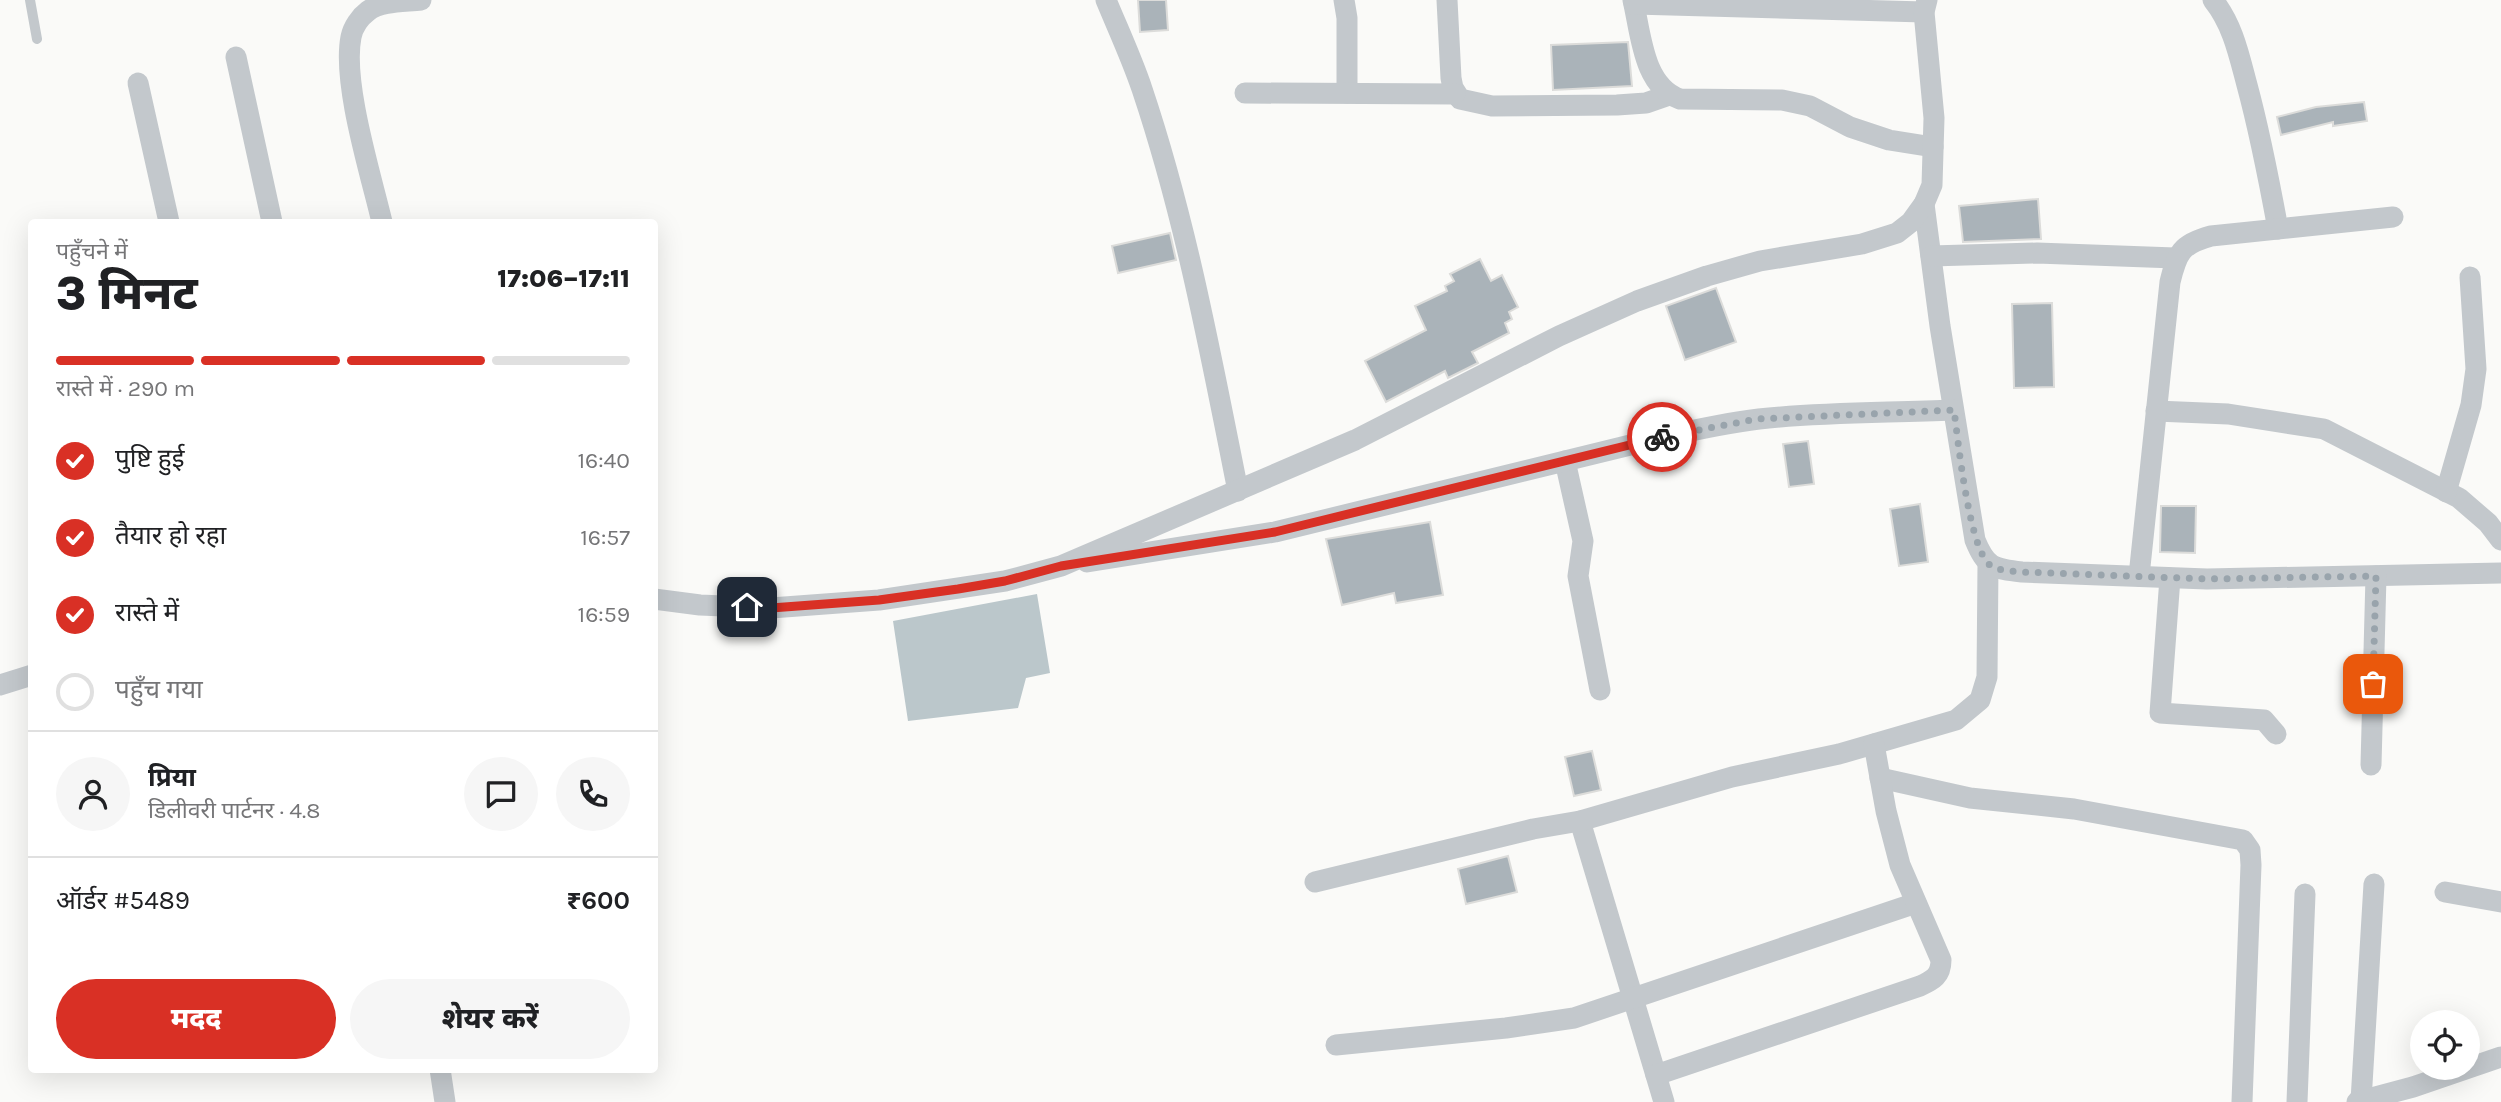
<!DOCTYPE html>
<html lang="hi">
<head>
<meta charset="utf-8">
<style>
	:root { --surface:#fff; --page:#f6f6f6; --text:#202124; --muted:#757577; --line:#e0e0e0; --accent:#d93025 }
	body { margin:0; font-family:Karla,"Noto Sans Devanagari",sans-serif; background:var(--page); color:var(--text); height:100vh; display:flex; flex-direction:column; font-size:26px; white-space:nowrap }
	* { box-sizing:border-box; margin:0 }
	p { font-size:23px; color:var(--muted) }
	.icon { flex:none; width:38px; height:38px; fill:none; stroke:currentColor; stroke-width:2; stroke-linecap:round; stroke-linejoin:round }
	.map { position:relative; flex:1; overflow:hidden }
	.drawer { position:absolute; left:28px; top:219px; width:630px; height:854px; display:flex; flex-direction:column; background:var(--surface); border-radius:7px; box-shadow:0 7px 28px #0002 }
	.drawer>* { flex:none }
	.controls { position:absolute; left:2410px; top:1010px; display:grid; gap:14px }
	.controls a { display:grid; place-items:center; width:70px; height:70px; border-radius:50%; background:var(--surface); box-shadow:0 7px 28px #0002; font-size:35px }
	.pin { position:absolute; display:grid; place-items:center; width:60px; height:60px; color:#fff; margin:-30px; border-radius:14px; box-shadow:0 4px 10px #0006 }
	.courier { position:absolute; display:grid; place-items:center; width:70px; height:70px; margin:-35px; border:5px solid #d93025; border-radius:50%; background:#fff; color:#222; box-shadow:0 2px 9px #0007 }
	.summary em { font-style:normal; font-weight:800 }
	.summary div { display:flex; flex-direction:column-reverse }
	.summary { display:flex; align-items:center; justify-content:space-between; height:119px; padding:0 28px }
	h1 { font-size:46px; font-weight:800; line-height:52px }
	.bar { display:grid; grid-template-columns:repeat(4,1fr); gap:10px 7px; align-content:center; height:84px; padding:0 28px }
	.bar i { height:9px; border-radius:5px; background:var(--line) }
	.bar .active { background:var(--accent) }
	.bar p { grid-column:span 4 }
	.line { display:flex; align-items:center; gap:18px; padding:0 28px; border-top:2px solid var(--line) }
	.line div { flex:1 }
	.round { display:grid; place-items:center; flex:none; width:74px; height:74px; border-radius:37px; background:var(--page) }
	ol { padding:0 28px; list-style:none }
	li { display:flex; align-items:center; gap:21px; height:77px }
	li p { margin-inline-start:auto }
	li .icon { padding:7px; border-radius:50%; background:var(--accent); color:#fff; stroke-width:4 }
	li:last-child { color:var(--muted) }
	li i { width:38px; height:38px; border:4px solid var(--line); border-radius:50% }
	.cta { display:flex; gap:14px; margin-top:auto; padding:14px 28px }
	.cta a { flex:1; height:80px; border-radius:42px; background:var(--accent); color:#fff; font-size:28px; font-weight:800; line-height:80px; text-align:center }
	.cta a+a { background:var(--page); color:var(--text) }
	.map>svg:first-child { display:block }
	.water { fill:#bbc7cb }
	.building { fill:#aab3b9; stroke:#dcdcda; stroke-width:2 }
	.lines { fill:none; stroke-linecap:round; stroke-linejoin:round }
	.service { stroke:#c3c8cc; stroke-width:10 }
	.minor { stroke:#c3c8cc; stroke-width:21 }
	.done { stroke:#99a4ac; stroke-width:7; stroke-dasharray:0 12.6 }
	.route { stroke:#d93025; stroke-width:9 }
</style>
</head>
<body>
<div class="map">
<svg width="2501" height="1102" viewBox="0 0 2501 1102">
	<rect width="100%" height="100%" fill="#fafaf8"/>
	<polygon class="water" points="1037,594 1050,673 1026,678 1018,708 908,721 893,621"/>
	<g class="building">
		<polygon points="1138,0 1166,0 1168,30 1140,32"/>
		<polygon points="1628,42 1632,86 1553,90 1551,45"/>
		<polygon points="2364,102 2367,121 2333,126 2333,122 2281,135 2277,117 2316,107"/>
		<polygon points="2038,199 2041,239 1963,242 1959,206"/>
		<polygon points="1170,233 1176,260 1118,273 1112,246"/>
		<polygon points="1480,259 1491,281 1502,275 1518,307 1509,312 1512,319 1505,323 1509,333 1472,352 1478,363 1448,378 1445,371 1386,402 1365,361 1426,330 1415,306 1447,291 1445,286 1454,281 1450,274"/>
		<polygon points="1716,288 1736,342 1685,360 1666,306"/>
		<polygon points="2052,303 2054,387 2014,388 2012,304"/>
		<polygon points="1808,441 1814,484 1789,487 1783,444"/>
		<polygon points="1920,504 1928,562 1899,566 1890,509"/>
		<polygon points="2161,506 2196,506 2195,553 2160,552"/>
		<polygon points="1430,522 1443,595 1396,603 1394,593 1342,605 1326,539"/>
		<polygon points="1592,751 1601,790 1574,796 1565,757"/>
		<polygon points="1508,856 1517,892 1466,904 1458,869"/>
	</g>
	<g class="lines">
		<polyline class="service" points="30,0 37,39"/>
		<g class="minor">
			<path d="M1106,0C1118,29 1132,59 1142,89C1186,220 1211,356 1238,491"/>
			<polyline points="1344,0 1347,18 1347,93"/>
			<polyline points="1447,0 1451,78 1453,88 1460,99 1492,106 1617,105 1646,103 1669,95"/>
			<path d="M1633,0C1641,34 1643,86 1680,99L1782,100L1810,106L1850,127L1889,140L1933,147"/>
			<path d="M2213,0C2233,25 2239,55 2247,85C2260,133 2269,180 2278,229"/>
			<polyline points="1634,4 1924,12"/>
			<polyline points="236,57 272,222"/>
			<polyline points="138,83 169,222"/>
			<polyline points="1245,93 1455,94"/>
			<path d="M1924,204L1940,326L1975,540C1986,567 1993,569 2022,572L2207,579L2501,573"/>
			<path d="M382,222C371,175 342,83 351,37C353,27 360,17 368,11C381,1 405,2 421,0"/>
			<polyline points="1931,256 2037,253 2175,258"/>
			<polyline points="2156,411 2228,414 2324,429 2459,498 2488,523 2501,540"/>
			<polyline points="1565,461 1583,541 1578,576 1600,690"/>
			<polyline points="2446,492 2471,405 2476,369 2470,277"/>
			<path d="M1087,562L1275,532L1663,437C1694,430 1726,423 1759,419C1823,412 1889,413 1953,410"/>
			<path d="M2139,576L2170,282C2177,253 2181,244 2211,236L2393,217"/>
			<polyline points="2170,578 2160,713 2264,720 2276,734"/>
			<polyline points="654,599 700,605 771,608 879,600 1005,581 1061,566 1355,440 1559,336 1637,301 1707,276 1760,261 1862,244 1897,233 1911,222 1924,204 1932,185 1934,118 1924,12 1927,0"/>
			<polyline points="0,685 32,675"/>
			<polyline points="2371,765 2376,576"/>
			<polyline points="1880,778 1970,798 2074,809 2243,840 2250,850 2251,865 2242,1102"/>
			<polyline points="1580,821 1664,1102"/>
			<polyline points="1315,882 1533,829 1580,821 1732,777 1839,754 1956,720 1980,700 1987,677 1988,564"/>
			<polyline points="2445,892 2501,902"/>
			<polyline points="1336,1045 1506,1028 1574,1018 1916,903"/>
			<polyline points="440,1069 445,1102"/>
			<path d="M1656,1075L1920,986C1933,980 1941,976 1941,960L1900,865L1886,811L1874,744"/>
			<polyline points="2361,1101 2374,884"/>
			<polyline points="2297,1102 2305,894"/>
			<polyline points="2357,1102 2413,1087 2501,1057"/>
		</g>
	</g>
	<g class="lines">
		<path class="done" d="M1662,437L1757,419L1954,410C1958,440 1969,549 1990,565C1999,571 2011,571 2022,572L2207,579L2376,576L2373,684"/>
		<polyline class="route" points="747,607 771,608 879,600 958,589 1005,581 1061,566 1275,532 1662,437"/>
	</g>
</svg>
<div class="controls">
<a><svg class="icon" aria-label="locate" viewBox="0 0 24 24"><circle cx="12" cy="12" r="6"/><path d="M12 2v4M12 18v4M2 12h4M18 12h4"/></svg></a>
</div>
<div class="pin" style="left:2373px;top:684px;background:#ea580c"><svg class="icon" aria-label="bag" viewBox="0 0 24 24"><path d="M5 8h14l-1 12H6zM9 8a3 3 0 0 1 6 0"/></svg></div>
<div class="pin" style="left:747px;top:607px;background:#1f2937"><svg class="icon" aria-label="home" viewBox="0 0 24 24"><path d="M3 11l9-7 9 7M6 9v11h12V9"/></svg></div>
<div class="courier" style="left:1662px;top:437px"><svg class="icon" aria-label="bike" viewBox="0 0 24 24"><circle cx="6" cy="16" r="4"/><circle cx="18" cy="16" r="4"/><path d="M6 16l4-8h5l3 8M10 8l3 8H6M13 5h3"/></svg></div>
<section class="drawer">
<div class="summary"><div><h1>3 मिनट</h1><p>पहुँचने में</p></div><em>17:06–17:11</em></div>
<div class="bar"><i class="active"></i><i class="active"></i><i class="active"></i><i></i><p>रास्ते में · 290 m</p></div>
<ol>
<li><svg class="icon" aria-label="check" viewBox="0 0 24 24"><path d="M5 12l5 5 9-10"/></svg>पुष्टि हुई<p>16:40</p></li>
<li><svg class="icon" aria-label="check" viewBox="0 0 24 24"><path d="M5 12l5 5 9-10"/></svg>तैयार हो रहा<p>16:57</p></li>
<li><svg class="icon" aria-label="check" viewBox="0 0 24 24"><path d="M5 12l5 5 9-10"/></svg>रास्ते में<p>16:59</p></li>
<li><i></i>पहुँच गया</li>
</ol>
<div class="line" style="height:126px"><a class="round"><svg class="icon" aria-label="person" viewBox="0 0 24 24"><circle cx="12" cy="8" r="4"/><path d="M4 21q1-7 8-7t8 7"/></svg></a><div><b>प्रिया</b><p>डिलीवरी पार्टनर · 4.8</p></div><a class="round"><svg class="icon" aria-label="chat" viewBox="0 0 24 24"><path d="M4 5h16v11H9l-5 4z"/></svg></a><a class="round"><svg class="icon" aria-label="phone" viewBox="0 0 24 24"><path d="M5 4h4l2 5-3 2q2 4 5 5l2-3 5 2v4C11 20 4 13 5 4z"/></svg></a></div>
<div class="line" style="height:91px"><div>ऑर्डर #5489</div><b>₹600</b></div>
<div class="cta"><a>मदद</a><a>शेयर करें</a></div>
</section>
</div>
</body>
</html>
